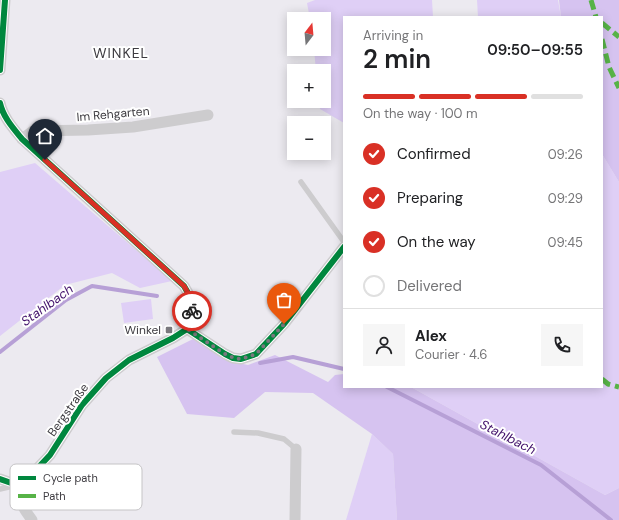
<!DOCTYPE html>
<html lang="en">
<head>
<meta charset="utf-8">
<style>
	:root { --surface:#fff; --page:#f6f6f6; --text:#202124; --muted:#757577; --line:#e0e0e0; --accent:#d93025 }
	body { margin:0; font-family:"DM Sans",sans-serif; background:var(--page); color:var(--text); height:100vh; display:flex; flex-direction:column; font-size:15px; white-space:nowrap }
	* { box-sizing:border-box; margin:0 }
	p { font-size:13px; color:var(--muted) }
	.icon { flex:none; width:22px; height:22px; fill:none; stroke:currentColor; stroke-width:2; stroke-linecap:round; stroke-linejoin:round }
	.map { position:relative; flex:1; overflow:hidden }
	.sheet { position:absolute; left:343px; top:16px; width:260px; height:372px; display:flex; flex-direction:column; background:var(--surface); border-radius:0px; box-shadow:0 2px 10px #0003 }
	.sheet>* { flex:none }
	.needle { width:26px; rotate:16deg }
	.tools { position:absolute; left:287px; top:12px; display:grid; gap:8px }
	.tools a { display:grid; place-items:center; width:44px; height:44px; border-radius:0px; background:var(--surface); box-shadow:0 2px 10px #0003; font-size:20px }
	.pin { position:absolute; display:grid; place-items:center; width:34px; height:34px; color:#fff; margin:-41px -17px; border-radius:50% 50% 50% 0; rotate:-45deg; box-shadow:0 0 4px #0007 }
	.pin .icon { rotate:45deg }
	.courier { position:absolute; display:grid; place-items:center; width:40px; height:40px; margin:-20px; border:3px solid #d93025; border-radius:50%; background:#fff; color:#222; box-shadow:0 1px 5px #0007 }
	.headline em { font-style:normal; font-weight:600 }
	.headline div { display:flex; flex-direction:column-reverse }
	.headline { display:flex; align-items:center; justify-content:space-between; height:68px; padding:0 20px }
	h1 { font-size:26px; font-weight:600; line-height:30px }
	.bar { display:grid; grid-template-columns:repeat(4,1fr); gap:6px 4px; align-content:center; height:48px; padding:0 20px }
	.bar i { height:5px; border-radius:3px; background:var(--line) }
	.bar .current { background:var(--accent) }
	.bar p { grid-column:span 4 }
	.line { display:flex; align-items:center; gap:10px; padding:0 20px; border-top:1px solid var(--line) }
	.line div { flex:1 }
	.round { display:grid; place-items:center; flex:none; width:42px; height:42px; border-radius:0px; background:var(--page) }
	ol { padding:0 20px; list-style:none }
	li { display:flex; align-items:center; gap:12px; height:44px }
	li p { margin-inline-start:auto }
	li .icon { padding:4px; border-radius:50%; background:var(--accent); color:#fff; stroke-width:4 }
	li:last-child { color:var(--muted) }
	li i { width:22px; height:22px; border:2px solid var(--line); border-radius:50% }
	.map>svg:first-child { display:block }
	.green { fill:#dfcff6 }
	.forest { fill:#d6c3f0 }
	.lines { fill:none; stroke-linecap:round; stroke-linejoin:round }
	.stream { stroke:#b7a0d6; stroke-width:4 }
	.lane { stroke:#cdccce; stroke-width:5.5 }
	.street { stroke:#cdccce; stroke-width:11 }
	.quiet { stroke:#57b347; stroke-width:5; stroke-dasharray:10 5; stroke-linecap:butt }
	.cycleway-casing { stroke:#fff; stroke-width:8 }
	.cycleway { stroke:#00873e; stroke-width:6 }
	.done { stroke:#7a787e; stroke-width:4; stroke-dasharray:0 7.2 }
	.route { stroke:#d93025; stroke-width:5 }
	.poi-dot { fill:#7a787e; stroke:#fff; stroke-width:1.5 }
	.labels { text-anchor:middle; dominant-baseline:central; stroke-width:4; stroke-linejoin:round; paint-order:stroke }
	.street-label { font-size:12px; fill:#3d3b40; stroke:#fff }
	.poi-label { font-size:12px; fill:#3d3b40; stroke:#fff; text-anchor:end }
	.water-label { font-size:13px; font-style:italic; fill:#41106a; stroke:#fff }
	.quarter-label { font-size:14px; letter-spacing:1px; fill:#3d3b40; stroke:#fff }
	.key { fill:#fff; stroke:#c5c4c6; stroke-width:1 }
	.key-label { font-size:11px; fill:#3d3b40 }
</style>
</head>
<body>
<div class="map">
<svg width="619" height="520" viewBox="0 0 619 520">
	<rect width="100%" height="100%" fill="#eceaf0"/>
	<g class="green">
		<polygon points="315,0 432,0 433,17 344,17 344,123 320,109 319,101 324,101 324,71 316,71 314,49 324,49 324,19 310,19 307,3"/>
		<polygon points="477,0 558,0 561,17 478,17"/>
		<polygon points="602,154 619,182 619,488 605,495 411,387 602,387"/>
		<polygon points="35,163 172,281 140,288 112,273 65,285 0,336 0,172"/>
		<polygon points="151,299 153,319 124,323 121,303"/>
		<polygon points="372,434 393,454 397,520 346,520"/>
	</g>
	<g class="forest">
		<polygon points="559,0 619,0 619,182 602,154 602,17 561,17"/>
		<polygon points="193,339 229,361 248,365 275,355 328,382 335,375 344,374 344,387 411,387 605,495 619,488 619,520 397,520 393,454 372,434 313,393 265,392 234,418 187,414 157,357"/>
	</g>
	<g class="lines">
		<g class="stream">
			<polyline points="0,352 66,300 92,286 157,296"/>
			<polyline points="260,363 293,357 344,369"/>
			<polyline points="387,387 541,465 611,520"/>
		</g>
		<g class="lane">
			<polyline points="301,182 344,242"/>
			<polyline points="234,432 258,433 284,439 296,449"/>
			<polyline points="0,489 13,486"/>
		</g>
		<g class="street">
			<polyline points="0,70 5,0"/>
			<path d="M0,103C3,117 13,128 22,139L184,286L192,300L191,322L187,329L173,338L129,360L106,378L82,405L50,455L34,472L17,485"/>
			<polyline points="22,139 33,131 88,130 133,127 208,115"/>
			<polyline points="187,329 225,354 233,358 241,359 256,354 284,324 344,247"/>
			<polyline points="0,479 17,485"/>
			<path d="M17,485C18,500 23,508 32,520"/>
			<polyline points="295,520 296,449"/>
		</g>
		<g class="quiet">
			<polyline points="591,0 596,17"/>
			<polyline points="602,23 619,37"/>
			<polyline points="602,39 609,67 619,88"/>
			<polyline points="602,379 608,384 619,387"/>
		</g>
		<g class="cycleway-casing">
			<g id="cycleway">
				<polyline points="0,70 5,0"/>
				<path d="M0,103C3,117 13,128 22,139L184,286L192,300L191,322L187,329L173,338L129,360L106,378L82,405L50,455L34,472L17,485L0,479"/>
				<polyline points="187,329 225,354 233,358 241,359 256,354 284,324 344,247"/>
			</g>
		</g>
		<use href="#cycleway" class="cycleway"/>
	</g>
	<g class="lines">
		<polyline class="done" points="192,311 191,322 187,329 225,354 234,358 241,359 256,354 284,324"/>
		<polyline class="route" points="45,160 184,286 192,300 192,311"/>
	</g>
	<rect class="poi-dot" x="165" y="326" width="8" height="8" rx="2"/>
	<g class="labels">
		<g class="street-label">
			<text transform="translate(113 114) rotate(-5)">Im Rehgarten</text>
			<text transform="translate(68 410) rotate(-55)">Bergstraße</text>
		</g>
		<g class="poi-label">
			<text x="161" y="330">Winkel</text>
		</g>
		<g class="water-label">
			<text transform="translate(47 305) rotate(-36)">Stahlbach</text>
			<text transform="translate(508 437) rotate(27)">Stahlbach</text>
		</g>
		<g class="quarter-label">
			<text x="121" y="53">WINKEL</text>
		</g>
	</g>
	<rect x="10" y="464" width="132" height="46" rx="6" class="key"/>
	<rect x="18" y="476" width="18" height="4" fill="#00873e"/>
	<rect x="18" y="494" width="18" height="4" fill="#57b347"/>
	<g class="key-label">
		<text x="43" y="482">Cycle path</text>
		<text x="43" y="500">Path</text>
	</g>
</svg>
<div class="tools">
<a><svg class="needle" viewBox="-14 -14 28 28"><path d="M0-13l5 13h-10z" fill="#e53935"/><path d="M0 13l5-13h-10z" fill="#757577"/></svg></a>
<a>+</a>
<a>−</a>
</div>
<div class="pin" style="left:284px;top:324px;background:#ea580c"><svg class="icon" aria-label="bag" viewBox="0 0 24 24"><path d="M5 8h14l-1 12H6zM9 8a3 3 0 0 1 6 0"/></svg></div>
<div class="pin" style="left:45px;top:160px;background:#1f2937"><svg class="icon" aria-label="home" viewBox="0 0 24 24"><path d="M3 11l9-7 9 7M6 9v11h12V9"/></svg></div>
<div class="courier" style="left:192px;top:311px"><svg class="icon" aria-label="bike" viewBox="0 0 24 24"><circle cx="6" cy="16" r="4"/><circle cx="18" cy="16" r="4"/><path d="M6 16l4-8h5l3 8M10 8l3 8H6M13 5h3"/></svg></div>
<section class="sheet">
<div class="headline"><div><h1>2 min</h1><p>Arriving in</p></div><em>09:50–09:55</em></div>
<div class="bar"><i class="current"></i><i class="current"></i><i class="current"></i><i></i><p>On the way · 100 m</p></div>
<ol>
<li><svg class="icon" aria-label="check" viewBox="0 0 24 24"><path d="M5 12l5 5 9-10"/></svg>Confirmed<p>09:26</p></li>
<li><svg class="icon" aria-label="check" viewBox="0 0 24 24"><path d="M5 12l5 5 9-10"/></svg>Preparing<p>09:29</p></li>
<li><svg class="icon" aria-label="check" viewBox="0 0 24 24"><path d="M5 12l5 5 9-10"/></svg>On the way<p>09:45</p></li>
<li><i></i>Delivered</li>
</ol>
<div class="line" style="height:72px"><a class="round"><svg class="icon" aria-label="person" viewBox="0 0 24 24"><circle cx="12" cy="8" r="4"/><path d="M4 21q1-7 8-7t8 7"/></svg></a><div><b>Alex</b><p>Courier · 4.6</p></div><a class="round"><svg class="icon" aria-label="phone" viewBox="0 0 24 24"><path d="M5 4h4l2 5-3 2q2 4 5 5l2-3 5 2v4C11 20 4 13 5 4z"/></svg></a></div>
</section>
</div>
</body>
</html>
